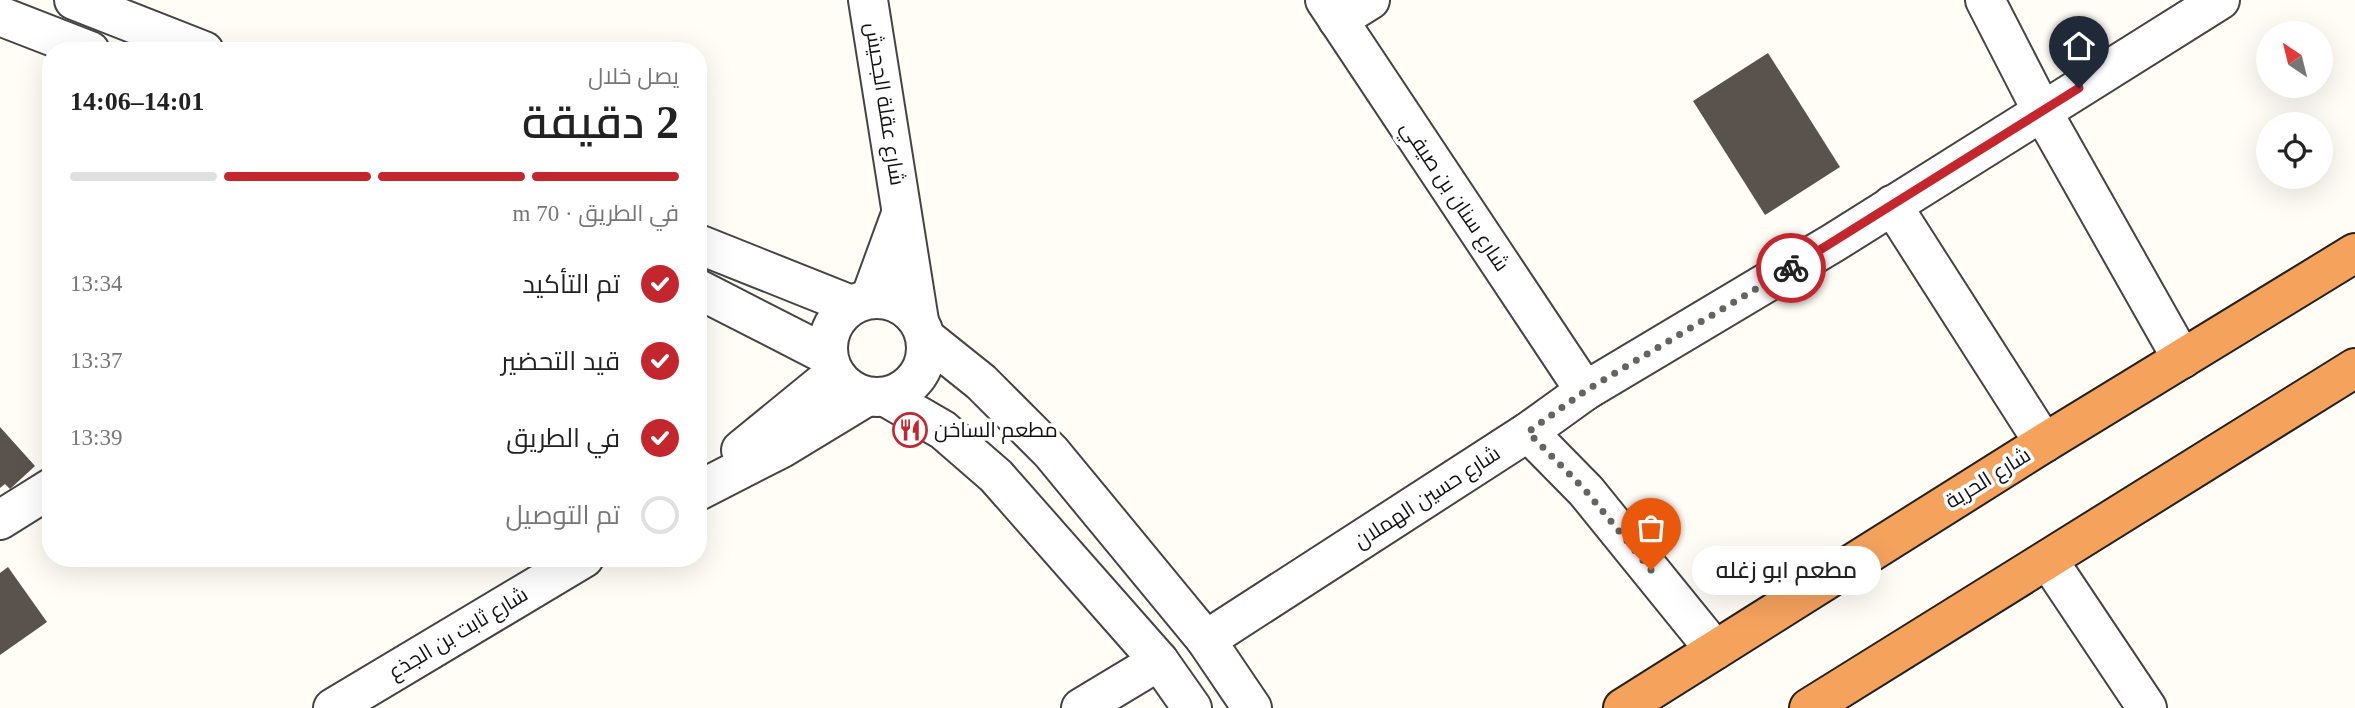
<!DOCTYPE html>
<html lang="ar">
<head>
<meta charset="utf-8">
<style>
	:root { --surface:#fff; --page:#f6f6f6; --text:#222; --muted:#767676; --line:#e0e0e0; --accent:#c4262e }
	body { margin:0; font-family:"Times New Roman",Cairo,serif; background:var(--page); color:var(--text); direction:rtl; height:100vh; display:flex; flex-direction:column; font-size:26px; white-space:nowrap }
	* { box-sizing:border-box; margin:0 }
	p { font-size:23px; color:var(--muted) }
	.icon { flex:none; width:38px; height:38px; fill:none; stroke:currentColor; stroke-width:2; stroke-linecap:round; stroke-linejoin:round }
	.map { position:relative; flex:1; overflow:hidden; direction:ltr }
	.sheet { position:absolute; left:42px; top:42px; width:665px; height:525px; display:flex; flex-direction:column; background:var(--surface); border-radius:28px; box-shadow:0 7px 28px #0002; direction:rtl }
	.sheet>* { flex:none }
	.needle { width:46px; rotate:325deg }
	.buttons { position:absolute; left:2256px; top:21px; display:grid; gap:14px }
	.buttons a { display:grid; place-items:center; width:77px; height:77px; border-radius:50%; background:var(--surface); box-shadow:0 7px 28px #0002; font-size:35px }
	.pin { position:absolute; display:grid; place-items:center; width:60px; height:60px; color:#fff; margin:-72px -30px; border-radius:50% 50% 50% 0; rotate:-45deg; box-shadow:0 0 7px #0007 }
	.pin .icon { rotate:45deg }
	.courier { position:absolute; display:grid; place-items:center; width:70px; height:70px; margin:-35px; border:5px solid #c4262e; border-radius:50%; background:#fff; color:#222; box-shadow:0 2px 9px #0007 }
	.bubble { position:absolute; height:49px; border-radius:24px; background:var(--surface); box-shadow:0 7px 28px #0002; font-size:23px; font-weight:600; line-height:49px; text-align:center; direction:rtl }
	.summary em { font-style:normal; font-weight:600 }
	.summary div { display:flex; flex-direction:column-reverse }
	.summary { display:flex; align-items:center; justify-content:space-between; height:119px; padding:0 28px }
	h1 { font-size:46px; font-weight:600; line-height:52px }
	.bar { display:grid; grid-template-columns:repeat(4,1fr); gap:10px 7px; align-content:center; height:84px; padding:0 28px }
	.bar i { height:9px; border-radius:5px; background:var(--line) }
	.bar .current { background:var(--accent) }
	.bar p { grid-column:span 4 }
	ol { padding:0 28px; list-style:none }
	li { display:flex; align-items:center; gap:21px; height:77px }
	li p { margin-inline-start:auto }
	li .icon { padding:7px; border-radius:50%; background:var(--accent); color:#fff; stroke-width:4 }
	li:last-child { color:var(--muted) }
	li i { width:38px; height:38px; border:4px solid var(--line); border-radius:50% }
	.map>svg:first-child { display:block }
	.building { fill:#5a524d }
	.lines { fill:none; stroke-linecap:round; stroke-linejoin:round }
	.minor-casing { stroke:#444; stroke-width:42 }
	.highway-casing { stroke:#222; stroke-width:42 }
	.minor { stroke:#fff; stroke-width:38 }
	.highway { stroke:#f5a25d; stroke-width:38 }
	.done { stroke:#646461; stroke-width:7; stroke-dasharray:0 12.6 }
	.route { stroke:#c4262e; stroke-width:9 }
	.labels { text-anchor:middle; dominant-baseline:central; stroke-width:7; stroke-linejoin:round; paint-order:stroke }
	.street-label { font-size:21px; fill:#111; stroke:#fff }
	.poi-label { font-size:21px; fill:#111; stroke:#fff; text-anchor:start }
</style>
</head>
<body>
<div class="map">
<svg width="2355" height="708" viewBox="0 0 2355 708">
	<rect width="100%" height="100%" fill="#fffdf5"/>
	<g class="building">
		<polygon points="1768,53 1840,167 1765,215 1693,101"/>
		<polygon points="0,427 35,466 10,489 5,484 0,488"/>
		<polygon points="8,567 47,622 0,655 0,573"/>
	</g>
	<g class="lines">
		<g class="minor-casing">
			<g id="minor">
				<polyline points="74,0 204,51"/>
				<polyline points="868,0 919,321"/>
				<polyline points="1325,0 1585,391"/>
				<polyline points="1985,0 2042,111 2182,359"/>
				<polyline points="0,16 90,51"/>
				<polyline points="1338,20 1370,0"/>
				<polyline points="1892,205 2044,443"/>
				<polyline points="698,244 851,305"/>
				<polyline points="698,289 827,355"/>
				<circle cx="877" cy="348" r="49"/>
				<polyline points="870,299 901,214"/>
				<polyline points="926,338 981,382 1051,452 1206,640 1252,708"/>
				<polyline points="886,397 943,430 996,476 1159,661 1192,708"/>
				<polyline points="1528,432 1586,491 1715,650"/>
				<polyline points="741,450 834,374"/>
				<polyline points="698,491 782,448 866,397"/>
				<polyline points="0,520 51,488"/>
				<polyline points="2048,560 2147,708"/>
				<polyline points="1206,640 1528,432 1585,391 1833,243 2220,0"/>
				<polyline points="333,708 584,558"/>
				<polyline points="1081,708 1159,661"/>
			</g>
		</g>
		<g class="highway-casing">
			<g id="highway">
				<polyline points="1623,708 2044,443 2355,253"/>
				<polyline points="1809,708 2355,368"/>
			</g>
		</g>
		<use href="#minor" class="minor"/>
		<use href="#highway" class="highway"/>
	</g>
	<g class="lines">
		<polyline class="done" points="1651,570 1586,491 1528,432 1585,391 1791,268"/>
		<polyline class="route" points="1791,268 2079,88"/>
	</g>
	<defs>
		<g id="restaurant-ring" transform="scale(1.75)"><circle r="9.5" fill="#fff" stroke="#c4262e" stroke-width="1.5"/><path d="M-5-6h1v4h1v-4h1v4h1v-4h1v5L-1.5 .5V6h-2V.5L-5-1ZM5-6V6H3V1.5H1.5Q1.5-4 5-6Z" fill="#c4262e"/></g>
	</defs>
	<g fill-rule="evenodd">
		<use href="#restaurant-ring" x="910" y="430"/>
	</g>
	<g class="labels">
		<g class="street-label">
			<text transform="translate(885 104) rotate(81)">شارع عقلة الجحيش</text>
			<text transform="translate(1455 196) rotate(56)">شارع سنان بن صيفي</text>
			<text transform="translate(1988 478) rotate(-32)">شارع الحرية</text>
			<text transform="translate(1427 497) rotate(-33)">شارع حسين الهملان</text>
			<text transform="translate(458 633) rotate(-31)">شارع ثابت بن الجذع</text>
		</g>
		<g class="poi-label">
			<text x="934" y="430">مطعم الساخن</text>
		</g>
	</g>
</svg>
<div class="buttons">
<a><svg class="needle" viewBox="-14 -14 28 28"><path d="M0-13l5 13h-10z" fill="#e53935"/><path d="M0 13l5-13h-10z" fill="#767676"/></svg></a>
<a><svg class="icon" aria-label="locate" viewBox="0 0 24 24"><circle cx="12" cy="12" r="6"/><path d="M12 2v4M12 18v4M2 12h4M18 12h4"/></svg></a>
</div>
<div class="pin" style="left:1651px;top:570px;background:#ea580c"><svg class="icon" aria-label="bag" viewBox="0 0 24 24"><path d="M5 8h14l-1 12H6zM9 8a3 3 0 0 1 6 0"/></svg></div>
<div class="pin" style="left:2079px;top:88px;background:#1f2937"><svg class="icon" aria-label="home" viewBox="0 0 24 24"><path d="M3 11l9-7 9 7M6 9v11h12V9"/></svg></div>
<div class="courier" style="left:1791px;top:268px"><svg class="icon" aria-label="bike" viewBox="0 0 24 24"><circle cx="6" cy="16" r="4"/><circle cx="18" cy="16" r="4"/><path d="M6 16l4-8h5l3 8M10 8l3 8H6M13 5h3"/></svg></div>
<div class="bubble" style="left:1692px;top:546px;width:189px">مطعم ابو زغله</div>
<section class="sheet">
<div class="summary"><div><h1>2 دقيقة</h1><p>يصل خلال</p></div><em>14:01–14:06</em></div>
<div class="bar"><i class="current"></i><i class="current"></i><i class="current"></i><i></i><p>في الطريق · 70 m</p></div>
<ol>
<li><svg class="icon" aria-label="check" viewBox="0 0 24 24"><path d="M5 12l5 5 9-10"/></svg>تم التأكيد<p>13:34</p></li>
<li><svg class="icon" aria-label="check" viewBox="0 0 24 24"><path d="M5 12l5 5 9-10"/></svg>قيد التحضير<p>13:37</p></li>
<li><svg class="icon" aria-label="check" viewBox="0 0 24 24"><path d="M5 12l5 5 9-10"/></svg>في الطريق<p>13:39</p></li>
<li><i></i>تم التوصيل</li>
</ol>
</section>
</div>
</body>
</html>
